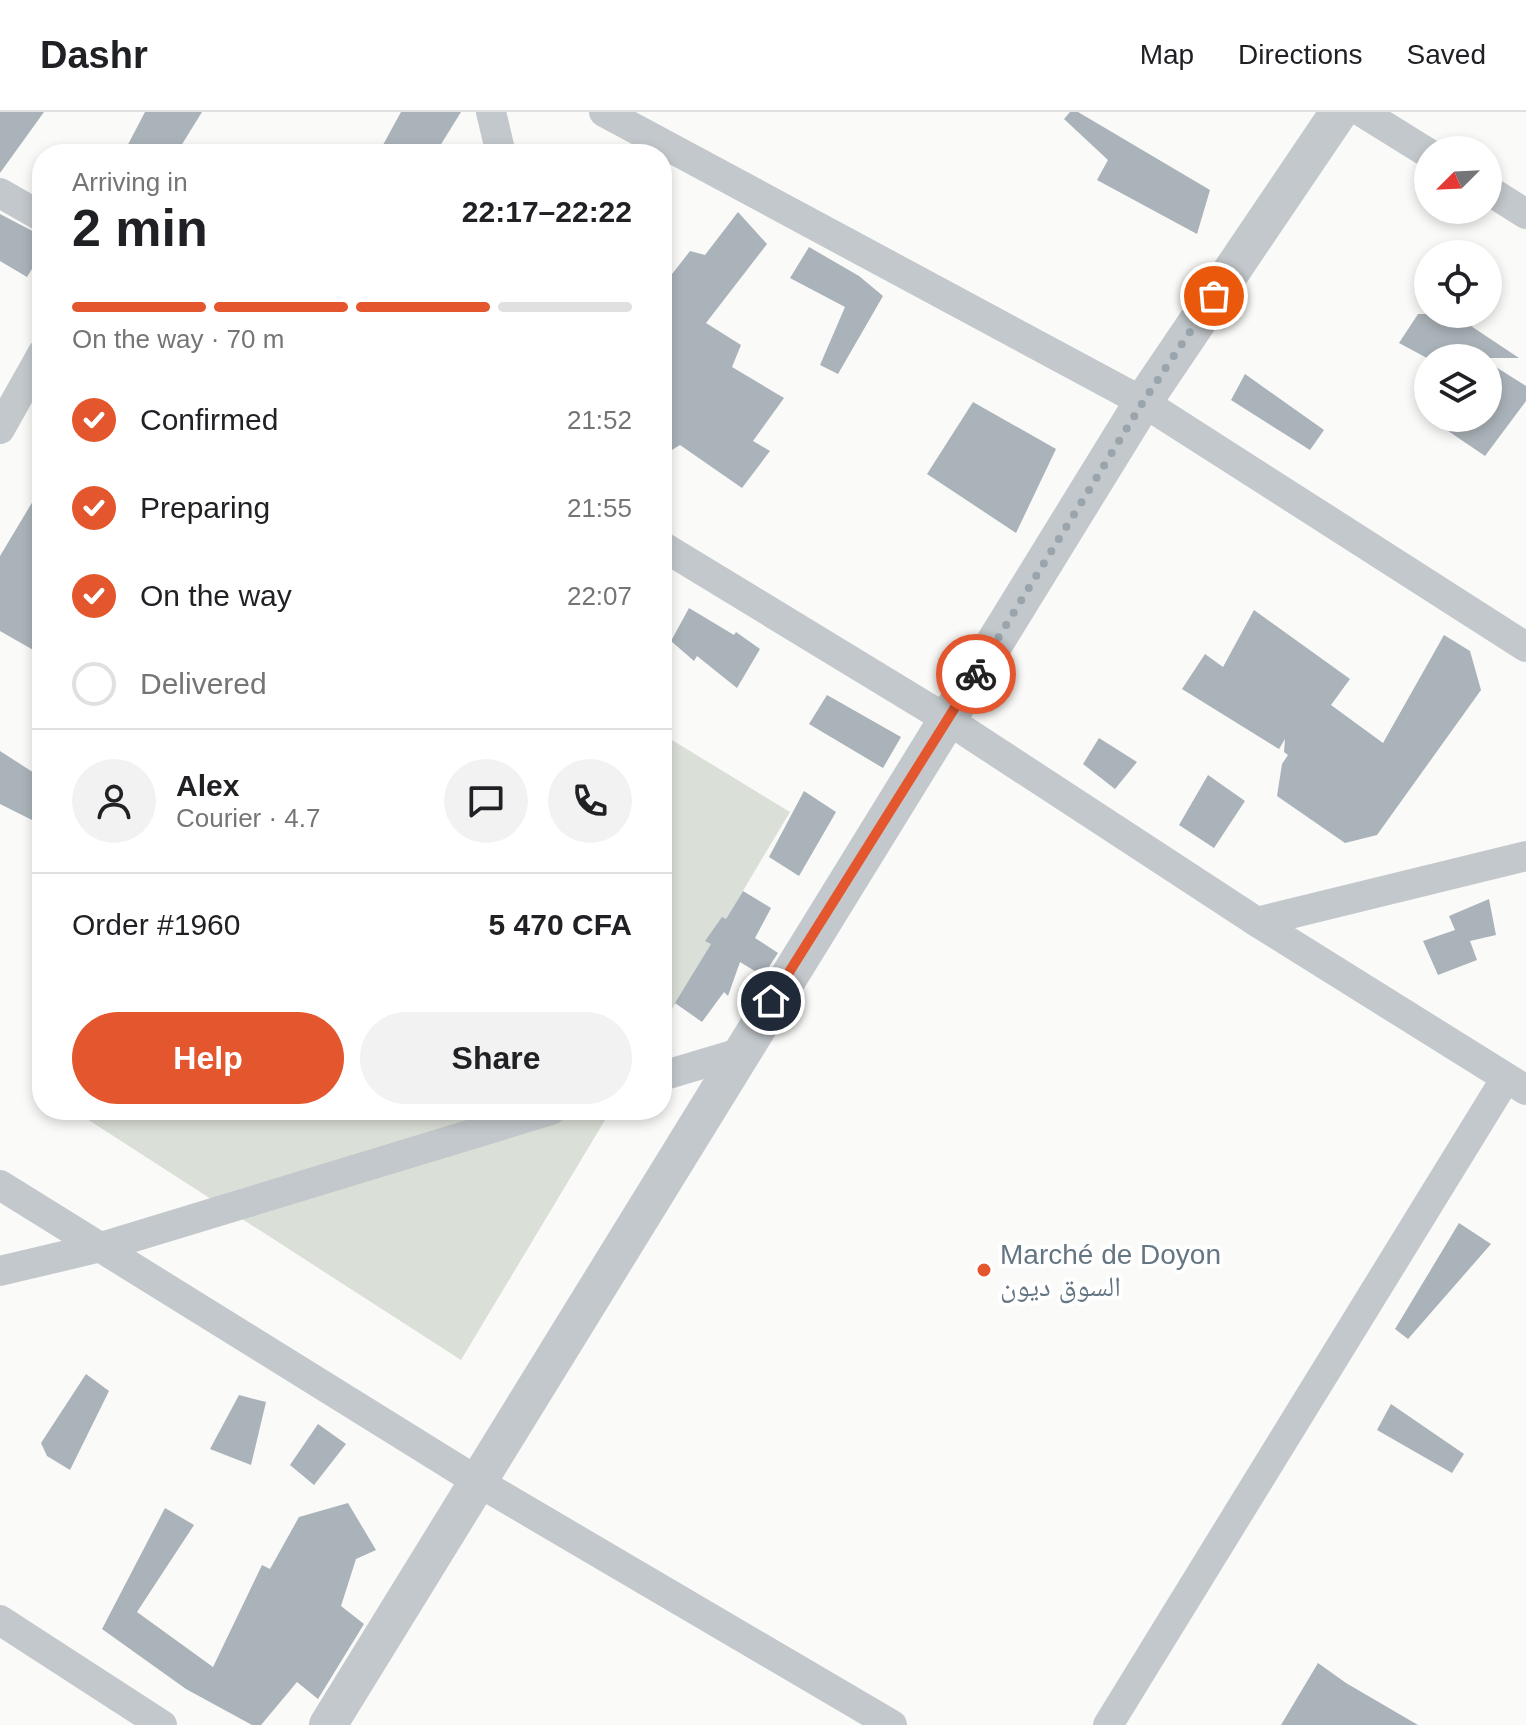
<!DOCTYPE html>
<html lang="en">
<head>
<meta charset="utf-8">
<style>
	:root { --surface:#fff; --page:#f2f2f2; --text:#202124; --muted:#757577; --line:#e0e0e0; --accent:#e4572e }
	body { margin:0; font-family:Arial,"Noto Naskh Arabic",sans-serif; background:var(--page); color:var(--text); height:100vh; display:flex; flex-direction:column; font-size:30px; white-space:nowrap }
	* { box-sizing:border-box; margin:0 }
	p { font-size:26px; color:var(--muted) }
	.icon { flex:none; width:44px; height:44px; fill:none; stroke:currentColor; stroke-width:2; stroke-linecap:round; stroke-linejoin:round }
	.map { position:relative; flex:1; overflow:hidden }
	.drawer { position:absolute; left:32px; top:32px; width:640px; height:976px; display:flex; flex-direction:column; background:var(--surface); border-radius:32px; box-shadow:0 4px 12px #0003 }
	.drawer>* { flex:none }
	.needle { width:52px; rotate:246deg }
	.controls { position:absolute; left:1414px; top:24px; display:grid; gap:16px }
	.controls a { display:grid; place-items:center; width:88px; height:88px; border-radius:50%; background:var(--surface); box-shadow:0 4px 12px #0003; font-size:40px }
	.pin { position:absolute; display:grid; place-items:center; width:68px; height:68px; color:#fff; margin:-34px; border:4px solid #fff; border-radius:50%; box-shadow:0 2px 8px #0007 }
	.courier { position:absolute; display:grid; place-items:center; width:80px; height:80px; margin:-40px; border:6px solid #e4572e; border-radius:50%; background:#fff; color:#222; box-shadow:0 2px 10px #0007 }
	.summary em { font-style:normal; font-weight:700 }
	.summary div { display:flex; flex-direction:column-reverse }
	.summary { display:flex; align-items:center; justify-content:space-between; height:136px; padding:0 40px }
	h1 { font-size:52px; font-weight:700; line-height:60px }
	.bar { display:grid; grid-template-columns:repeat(4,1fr); gap:12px 8px; align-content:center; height:96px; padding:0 40px }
	.bar i { height:10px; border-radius:6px; background:var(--line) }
	.bar .active { background:var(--accent) }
	.bar p { grid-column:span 4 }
	.line { display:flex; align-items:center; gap:20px; padding:0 40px; border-top:2px solid var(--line) }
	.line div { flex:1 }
	.round { display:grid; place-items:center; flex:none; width:84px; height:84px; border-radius:42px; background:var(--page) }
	ol { padding:0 40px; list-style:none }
	li { display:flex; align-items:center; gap:24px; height:88px }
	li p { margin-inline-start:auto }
	li .icon { padding:8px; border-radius:50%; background:var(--accent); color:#fff; stroke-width:4 }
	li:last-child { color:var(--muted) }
	li i { width:44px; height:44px; border:4px solid var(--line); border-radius:50% }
	.action { display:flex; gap:16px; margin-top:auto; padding:16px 40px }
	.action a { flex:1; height:92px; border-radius:48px; background:var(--accent); color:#fff; font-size:32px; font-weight:700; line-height:92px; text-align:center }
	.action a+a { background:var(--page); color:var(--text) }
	header { display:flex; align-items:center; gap:48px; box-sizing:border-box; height:112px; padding:0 40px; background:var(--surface); border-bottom:2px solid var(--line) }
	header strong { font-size:38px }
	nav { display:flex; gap:44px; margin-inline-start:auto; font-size:28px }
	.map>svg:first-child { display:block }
	.green { fill:#dadfd7 }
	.building { fill:#aab3b9 }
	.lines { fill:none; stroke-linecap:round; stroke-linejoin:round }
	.minor { stroke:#c3c8cc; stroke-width:30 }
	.tertiary { stroke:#c3c8cc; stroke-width:38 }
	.done { stroke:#99a4ac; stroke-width:8; stroke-dasharray:0 14.4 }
	.route { stroke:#e4572e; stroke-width:10 }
	.poi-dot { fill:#e4572e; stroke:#fff; stroke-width:3 }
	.labels { text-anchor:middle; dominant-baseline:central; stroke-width:8; stroke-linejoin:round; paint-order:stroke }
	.poi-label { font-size:28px; fill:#657683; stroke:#fff; text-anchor:start }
</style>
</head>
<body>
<header>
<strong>Dashr</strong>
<nav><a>Map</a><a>Directions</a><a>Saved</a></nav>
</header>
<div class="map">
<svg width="1526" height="1613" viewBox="0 0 1526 1613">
	<rect width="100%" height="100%" fill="#fafaf8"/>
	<g class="green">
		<polygon points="662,622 790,700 662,914"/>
		<polygon points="73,998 611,998 461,1248"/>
	</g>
	<g class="building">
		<polygon points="0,0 44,0 0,61"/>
		<polygon points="145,0 202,0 176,42 123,42"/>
		<polygon points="401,0 461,0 435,42 378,42"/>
		<polygon points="1070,0 1078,0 1210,78 1197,122 1097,68 1108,48 1064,7"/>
		<polygon points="738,100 767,132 706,211 741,233 732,255 784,286 753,329 770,339 742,376 680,333 662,344 662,175 690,139 705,143"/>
		<polygon points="0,102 42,124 42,141 27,165 0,149"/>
		<polygon points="809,135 859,164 883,184 838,262 820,253 845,195 790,166"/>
		<polygon points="1418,202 1453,202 1519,246 1427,246 1399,231"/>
		<polygon points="1488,250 1526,274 1526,289 1485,344 1429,306 1488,306"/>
		<polygon points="1245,262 1324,318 1310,338 1231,288"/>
		<polygon points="973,290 1056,337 1016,421 927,362"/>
		<polygon points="42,374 42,543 0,519 0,444"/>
		<polygon points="689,496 734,523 736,520 760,537 737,576 697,544 694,549 671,529"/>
		<polygon points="1254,498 1350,567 1331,593 1383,631 1444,523 1470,539 1481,578 1377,723 1345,731 1277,684 1282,652 1288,643 1284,640 1285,627 1279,637 1182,577 1205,542 1223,555"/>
		<polygon points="827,583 901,625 883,656 809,612"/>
		<polygon points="1099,626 1137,650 1115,677 1083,652"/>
		<polygon points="0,639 42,666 42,713 0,692"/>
		<polygon points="1208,663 1245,689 1214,736 1179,713"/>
		<polygon points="804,679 836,700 799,764 769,745"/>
		<polygon points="743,779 771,796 755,826 778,841 763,864 740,850 728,884 724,880 702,910 675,891 711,832 705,829 722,805 726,807"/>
		<polygon points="1489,787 1496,823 1470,829 1477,848 1438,863 1423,829 1455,818 1449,804"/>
		<polygon points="1459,1111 1491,1132 1408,1227 1395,1217"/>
		<polygon points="86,1262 109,1279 70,1358 47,1344 41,1331"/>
		<polygon points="239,1283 266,1290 251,1353 210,1337"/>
		<polygon points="1391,1292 1464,1342 1452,1361 1377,1318"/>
		<polygon points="318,1312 346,1332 314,1373 290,1353"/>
		<polygon points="348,1391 376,1438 356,1447 341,1494 364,1512 318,1587 297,1570 261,1613 252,1613 186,1577 102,1517 165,1396 194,1413 137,1500 213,1555 262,1453 270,1457 299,1405"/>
		<polygon points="1318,1551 1346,1571 1418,1613 1281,1613"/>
	</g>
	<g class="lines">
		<g class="minor">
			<polyline points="491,0 501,42"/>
			<polyline points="604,0 1143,290 1526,535"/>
			<polyline points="1362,0 1428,41"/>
			<polyline points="1488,78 1526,102"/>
			<polyline points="0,81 42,105"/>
			<polyline points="0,317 42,242"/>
			<polyline points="662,434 948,608 1257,810 1526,978"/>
			<polyline points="1257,810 1526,744"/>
			<polyline points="662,964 739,941"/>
			<polyline points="0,1073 480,1371 892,1613"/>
			<polyline points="0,1159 101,1135 551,998"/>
			<polyline points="0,1508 162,1613"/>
			<polyline points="1108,1613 1506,966"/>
		</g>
		<polyline class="tertiary" points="328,1613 1143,290 1339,0"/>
	</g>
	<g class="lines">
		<polyline class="done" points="976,562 1143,290 1214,184"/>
		<polyline class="route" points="771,889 976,562"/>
	</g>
	<circle class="poi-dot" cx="984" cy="1158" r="8"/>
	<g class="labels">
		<g class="poi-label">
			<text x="1000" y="1142">Marché de Doyon<tspan x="1000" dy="32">السوق ديون</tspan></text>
		</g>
	</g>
</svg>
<div class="controls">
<a><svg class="needle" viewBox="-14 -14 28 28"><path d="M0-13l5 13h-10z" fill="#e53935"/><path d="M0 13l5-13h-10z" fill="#757577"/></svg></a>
<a><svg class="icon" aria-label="locate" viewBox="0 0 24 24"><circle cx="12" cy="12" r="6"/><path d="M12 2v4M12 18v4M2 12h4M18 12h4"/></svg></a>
<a><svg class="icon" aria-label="layers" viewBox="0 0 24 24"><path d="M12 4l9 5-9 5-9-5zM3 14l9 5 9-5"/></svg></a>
</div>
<div class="pin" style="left:1214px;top:184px;background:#ea580c"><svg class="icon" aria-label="bag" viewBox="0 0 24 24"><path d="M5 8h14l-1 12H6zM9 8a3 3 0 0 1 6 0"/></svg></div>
<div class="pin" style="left:771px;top:889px;background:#1f2937"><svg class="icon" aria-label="home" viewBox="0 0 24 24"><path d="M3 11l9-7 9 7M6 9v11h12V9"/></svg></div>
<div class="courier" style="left:976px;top:562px"><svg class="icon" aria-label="bike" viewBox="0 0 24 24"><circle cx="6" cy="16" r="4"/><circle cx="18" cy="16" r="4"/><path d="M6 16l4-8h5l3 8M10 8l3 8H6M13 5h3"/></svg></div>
<section class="drawer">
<div class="summary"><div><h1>2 min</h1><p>Arriving in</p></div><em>22:17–22:22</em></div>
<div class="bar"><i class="active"></i><i class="active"></i><i class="active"></i><i></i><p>On the way · 70 m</p></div>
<ol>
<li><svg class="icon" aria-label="check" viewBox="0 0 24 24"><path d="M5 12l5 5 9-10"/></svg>Confirmed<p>21:52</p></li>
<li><svg class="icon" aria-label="check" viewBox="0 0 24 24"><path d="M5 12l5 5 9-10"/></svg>Preparing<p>21:55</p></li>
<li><svg class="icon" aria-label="check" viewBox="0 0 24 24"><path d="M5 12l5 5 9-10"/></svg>On the way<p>22:07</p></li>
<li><i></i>Delivered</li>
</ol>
<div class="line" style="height:144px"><a class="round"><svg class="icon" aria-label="person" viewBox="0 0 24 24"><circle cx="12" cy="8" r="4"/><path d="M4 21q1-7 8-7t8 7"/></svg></a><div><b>Alex</b><p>Courier · 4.7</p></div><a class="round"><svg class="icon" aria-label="chat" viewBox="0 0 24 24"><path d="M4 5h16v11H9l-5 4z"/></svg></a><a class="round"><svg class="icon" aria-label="phone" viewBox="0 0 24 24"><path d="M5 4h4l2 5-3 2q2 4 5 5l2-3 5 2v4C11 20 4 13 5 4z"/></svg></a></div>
<div class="line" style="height:104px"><div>Order #1960</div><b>5 470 CFA</b></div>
<div class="action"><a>Help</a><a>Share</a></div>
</section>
</div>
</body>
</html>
